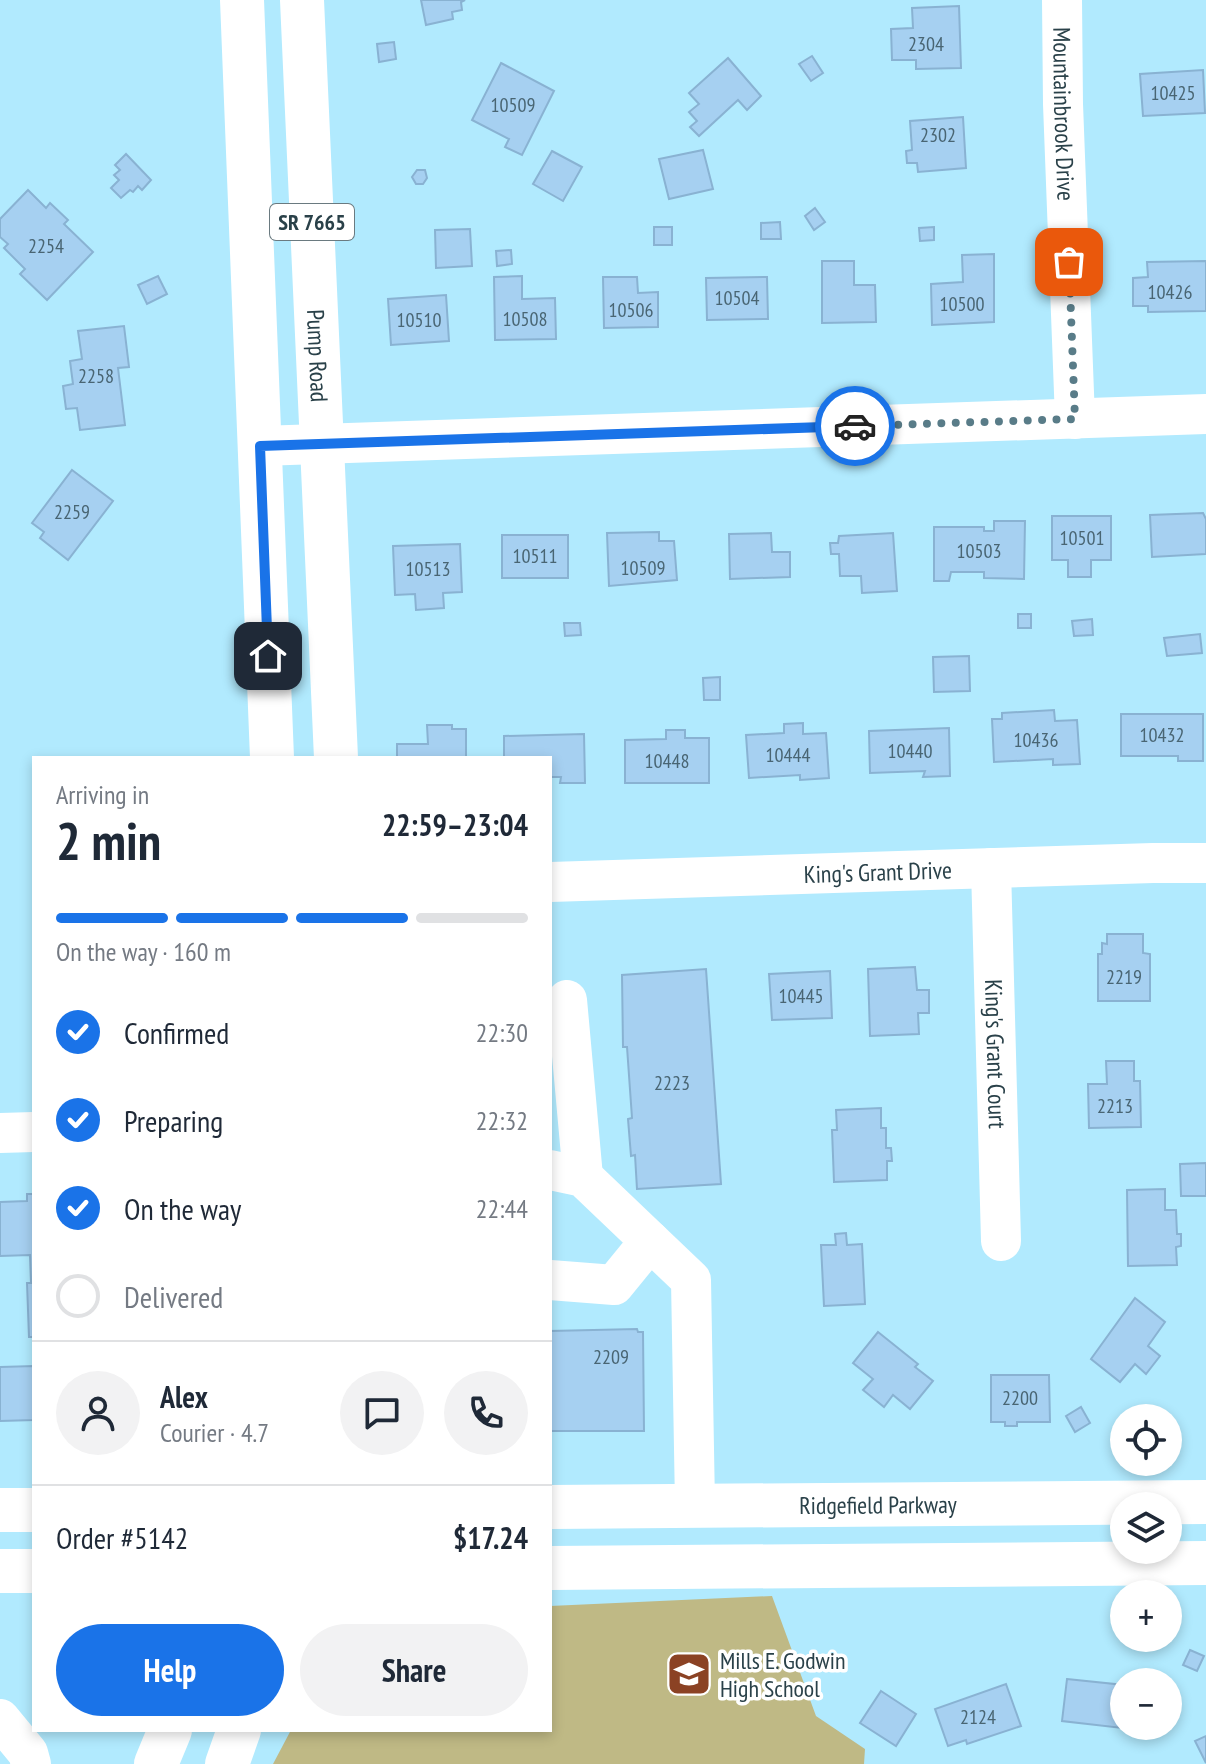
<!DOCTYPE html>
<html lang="en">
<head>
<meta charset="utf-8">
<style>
	:root { --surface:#fff; --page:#f2f2f3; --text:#1f2937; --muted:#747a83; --line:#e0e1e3; --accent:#1a73e8 }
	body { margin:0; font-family:"PT Sans Narrow",sans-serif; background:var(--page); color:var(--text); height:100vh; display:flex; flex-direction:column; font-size:30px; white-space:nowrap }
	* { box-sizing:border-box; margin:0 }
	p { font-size:26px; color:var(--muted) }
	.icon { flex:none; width:44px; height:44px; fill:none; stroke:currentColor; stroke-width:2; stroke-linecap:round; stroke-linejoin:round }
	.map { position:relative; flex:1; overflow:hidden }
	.sheet { position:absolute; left:32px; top:756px; width:520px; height:976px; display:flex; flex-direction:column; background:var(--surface); border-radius:0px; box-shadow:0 4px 12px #0003 }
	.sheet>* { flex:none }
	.tools { position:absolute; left:1110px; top:1404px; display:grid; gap:16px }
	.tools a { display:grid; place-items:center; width:72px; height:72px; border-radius:50%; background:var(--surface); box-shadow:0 4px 12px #0003; font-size:40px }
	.pin { position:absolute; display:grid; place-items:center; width:68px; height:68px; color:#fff; margin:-34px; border-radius:16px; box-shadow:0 4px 12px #0006 }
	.courier { position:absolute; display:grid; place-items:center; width:80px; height:80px; margin:-40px; border:6px solid #1a73e8; border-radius:50%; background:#fff; color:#222; box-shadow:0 2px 10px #0007 }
	.headline em { font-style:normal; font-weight:800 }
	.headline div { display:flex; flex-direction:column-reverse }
	.headline { display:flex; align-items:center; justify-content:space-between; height:136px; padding:0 24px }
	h1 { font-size:52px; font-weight:800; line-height:60px }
	.bar { display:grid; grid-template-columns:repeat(4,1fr); gap:12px 8px; align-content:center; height:96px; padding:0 24px }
	.bar i { height:10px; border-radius:6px; background:var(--line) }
	.bar .active { background:var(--accent) }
	.bar p { grid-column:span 4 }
	.line { display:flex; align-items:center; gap:20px; padding:0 24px; border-top:2px solid var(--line) }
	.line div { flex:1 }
	.round { display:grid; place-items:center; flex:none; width:84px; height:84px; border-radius:42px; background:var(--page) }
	ol { padding:0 24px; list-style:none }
	li { display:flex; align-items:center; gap:24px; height:88px }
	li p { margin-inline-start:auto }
	li .icon { padding:8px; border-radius:50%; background:var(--accent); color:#fff; stroke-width:4 }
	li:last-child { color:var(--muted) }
	li i { width:44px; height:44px; border:4px solid var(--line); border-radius:50% }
	.cta { display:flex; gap:16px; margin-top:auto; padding:16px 24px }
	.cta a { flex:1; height:92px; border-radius:48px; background:var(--accent); color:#fff; font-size:32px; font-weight:800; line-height:92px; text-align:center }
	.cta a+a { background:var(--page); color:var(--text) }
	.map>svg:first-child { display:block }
	.green { fill:#bfb985 }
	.building { fill:#a6d0f1; stroke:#89b2d2; stroke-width:2 }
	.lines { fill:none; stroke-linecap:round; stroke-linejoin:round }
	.minor { stroke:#fff; stroke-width:40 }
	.major { stroke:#fff; stroke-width:44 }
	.done { stroke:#597c88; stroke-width:8; stroke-dasharray:0 14.4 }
	.route { stroke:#1a73e8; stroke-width:10 }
	.labels { text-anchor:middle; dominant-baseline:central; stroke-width:7; stroke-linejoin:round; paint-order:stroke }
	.number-label { font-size:20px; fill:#496573 }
	.shield { fill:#fff; stroke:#6a7a80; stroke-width:2 }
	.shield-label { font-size:22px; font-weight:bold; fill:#2a4149 }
	.street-label { font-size:24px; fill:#2a4149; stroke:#fff }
	.poi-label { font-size:24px; fill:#2a4149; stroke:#fff; text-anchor:start }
</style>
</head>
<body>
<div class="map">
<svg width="1206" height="1764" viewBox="0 0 1206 1764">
	<rect width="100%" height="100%" fill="#b1eafe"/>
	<polygon class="green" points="772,1596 816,1716 865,1749 864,1764 273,1764 291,1730 550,1730 550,1606"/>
	<g class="building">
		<polygon points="421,0 465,0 461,2 462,10 452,12 453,19 426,25"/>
		<polygon points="959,6 961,68 916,69 916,60 892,60 891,29 913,28 912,8"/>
		<polygon points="394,42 396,59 379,62 377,44"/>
		<polygon points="812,56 823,73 811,81 799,64"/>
		<polygon points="728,58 761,96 747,110 738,100 699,136 690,127 697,121 689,112 699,104 689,93"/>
		<polygon points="501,63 554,91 522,155 505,147 509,139 472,120"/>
		<polygon points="1203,70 1205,113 1143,116 1140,74"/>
		<polygon points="963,117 966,168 918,172 917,163 907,163 906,151 912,150 910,121"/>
		<polygon points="703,150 713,189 669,199 659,159"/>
		<polygon points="552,151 582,167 563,201 533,184"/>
		<polygon points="126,154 151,180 142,190 138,186 133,192 130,190 121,198 111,188 119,180 114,175 120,170 115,165"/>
		<polygon points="417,170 425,170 427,178 423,184 416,184 412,177"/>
		<polygon points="28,190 46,208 50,203 68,220 64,224 93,252 47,300 20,274 25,269 4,248 8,244 0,237 0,219"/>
		<polygon points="815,208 825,222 814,230 805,216"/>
		<polygon points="780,222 781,239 761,239 761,223"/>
		<rect x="654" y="227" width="18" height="18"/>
		<polygon points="934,227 934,240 920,241 919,228"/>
		<polygon points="470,229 472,266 436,268 435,230"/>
		<polygon points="511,250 512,264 497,266 496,251"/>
		<polygon points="994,254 994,322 932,325 931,284 963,282 962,255"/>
		<polygon points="822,261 854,261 854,285 875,285 876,322 822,323"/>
		<polygon points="1206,261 1206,311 1148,312 1148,306 1133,306 1133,278 1148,277 1147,262"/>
		<polygon points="158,276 167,294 147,304 138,285"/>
		<polygon points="522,276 522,299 555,298 556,339 495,340 494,277"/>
		<polygon points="603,277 637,277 638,293 658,292 658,327 604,328"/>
		<polygon points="767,277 768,319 707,320 706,278"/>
		<polygon points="446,295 449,341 391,345 388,299"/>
		<polygon points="124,326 129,367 118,368 125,425 80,430 77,408 66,409 63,386 73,384 70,361 82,359 78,331"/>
		<polygon points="72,470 113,501 68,560 40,538 44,532 32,523"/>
		<polygon points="1203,513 1206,519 1206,554 1152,557 1150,515"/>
		<polygon points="1052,516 1111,516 1111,560 1091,560 1091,577 1068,577 1068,560 1052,560"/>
		<polygon points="994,521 1025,521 1024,579 984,578 984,572 951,572 949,581 934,581 934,527 984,527 984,531 994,531"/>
		<polygon points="659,532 659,541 674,541 677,580 609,586 607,533"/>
		<polygon points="771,533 772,552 790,552 790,577 730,579 729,534"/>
		<polygon points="893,533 897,591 862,593 861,576 840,576 839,554 831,554 830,543 838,543 839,536"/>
		<rect x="502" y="535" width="66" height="43"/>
		<polygon points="460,544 462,592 443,593 444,608 416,610 415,594 395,595 393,546"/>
		<rect x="1018" y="614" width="13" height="14"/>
		<polygon points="1092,619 1093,635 1074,636 1072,621"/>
		<polygon points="564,623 580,623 581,635 565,636"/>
		<polygon points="1200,634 1202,653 1167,656 1164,638"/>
		<polygon points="969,656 970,691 934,692 933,657"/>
		<polygon points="720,677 720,700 704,700 703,678"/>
		<polygon points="1054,710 1055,721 1077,720 1080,764 1053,765 1053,759 994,762 992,719 1002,719 1002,713"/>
		<polygon points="1121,714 1203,714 1203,761 1178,761 1178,756 1121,756"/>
		<polygon points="803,723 803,734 826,733 829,778 800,780 800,775 749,778 746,735 784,733 784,724"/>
		<polygon points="427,725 452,725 452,729 466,729 466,758 397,758 397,744 428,744"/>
		<polygon points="949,728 950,776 923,777 925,771 870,773 869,731"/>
		<polygon points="666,730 685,730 685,738 709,738 709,783 625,783 625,740 666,739"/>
		<polygon points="584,734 585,783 560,783 561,777 550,777 550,758 504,758 504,736"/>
		<polygon points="1107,934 1143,934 1143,953 1150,954 1150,1001 1098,1001 1098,954 1102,954 1102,943 1107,944"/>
		<polygon points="915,967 917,990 929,990 929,1013 918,1013 919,1034 870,1036 868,969"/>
		<polygon points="706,969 721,1184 637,1189 635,1155 631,1156 628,1119 632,1118 627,1047 623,1047 622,975"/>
		<polygon points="830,971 832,1018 772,1020 769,974"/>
		<polygon points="1106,1061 1134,1061 1134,1081 1140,1081 1141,1127 1089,1128 1088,1084 1107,1084"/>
		<polygon points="881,1108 881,1128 886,1128 886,1148 891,1148 892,1161 887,1161 887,1180 834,1182 832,1130 837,1130 836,1110"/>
		<polygon points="1206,1163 1206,1196 1181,1196 1180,1164"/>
		<polygon points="1165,1189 1165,1210 1176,1210 1177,1234 1181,1234 1181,1246 1176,1247 1177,1265 1128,1266 1127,1190"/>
		<polygon points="27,1194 34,1194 34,1341 34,1337 29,1337 27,1283 31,1283 30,1255 0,1256 0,1202 27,1201"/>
		<polygon points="846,1233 847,1245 862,1244 865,1304 824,1306 821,1245 836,1245 835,1234"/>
		<polygon points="1135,1298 1165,1322 1148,1346 1160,1356 1146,1374 1135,1364 1120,1382 1091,1359"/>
		<polygon points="637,1329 638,1332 643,1332 644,1431 550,1431 550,1331"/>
		<polygon points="878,1332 918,1364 915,1367 933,1381 910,1409 893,1395 884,1407 863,1390 873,1379 853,1363"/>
		<polygon points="34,1366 34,1420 0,1421 0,1367"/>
		<polygon points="991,1375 1049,1375 1050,1422 1017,1422 1017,1426 1005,1426 1005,1422 991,1422"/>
		<polygon points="1081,1407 1090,1423 1075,1432 1066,1416"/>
		<polygon points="1190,1650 1204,1656 1197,1671 1183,1665"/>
		<polygon points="1067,1679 1124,1685 1122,1728 1062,1721"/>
		<polygon points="1006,1684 1021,1726 967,1744 966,1740 948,1746 935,1709"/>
		<polygon points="881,1691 916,1714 896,1746 860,1723"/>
		<polygon points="1206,1736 1206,1763 1195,1741"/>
	</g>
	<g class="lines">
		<g class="minor">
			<path id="s1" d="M1062,0L1063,104L1075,419"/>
			<polyline points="260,446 1206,414"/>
			<path id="s2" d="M991,868L1001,1241"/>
			<path id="s3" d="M550,882L1153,863H1206"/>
			<polyline points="567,1000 583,1177"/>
			<polyline points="0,1133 34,1132"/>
			<polyline points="550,1170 583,1177 691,1280 695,1505"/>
			<polyline points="550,1280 614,1285 650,1241"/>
			<polyline points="0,1719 28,1753 31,1764"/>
		</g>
		<g class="major">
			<polyline points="242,0 272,758"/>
			<path id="s4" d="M302,0L336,758"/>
			<path id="s5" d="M550,1507L1206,1502"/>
			<polyline points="0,1510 34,1510"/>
			<polyline points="550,1568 1206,1563"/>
			<polyline points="0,1571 34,1571"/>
			<polyline points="156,1764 170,1730"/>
			<polyline points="227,1764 239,1730"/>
		</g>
	</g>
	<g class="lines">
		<polyline class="done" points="855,426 1075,419 1069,262"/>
		<polyline class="route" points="268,656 260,446 855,426"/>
	</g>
	<defs>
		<g id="school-square" transform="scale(2.3)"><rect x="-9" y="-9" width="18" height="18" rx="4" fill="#8b4224" stroke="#fff"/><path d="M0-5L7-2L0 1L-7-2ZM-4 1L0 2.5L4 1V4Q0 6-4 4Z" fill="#fff"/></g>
	</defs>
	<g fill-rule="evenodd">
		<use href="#school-square" x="689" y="1674"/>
	</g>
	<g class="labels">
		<g class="number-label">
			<text x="926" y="44">2304</text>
			<text x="1173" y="93">10425</text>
			<text x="513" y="105">10509</text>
			<text x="938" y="135">2302</text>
			<text x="46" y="246">2254</text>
			<text x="1170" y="292">10426</text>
			<text x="737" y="298">10504</text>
			<text x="962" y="304">10500</text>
			<text x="631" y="310">10506</text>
			<text x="525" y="319">10508</text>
			<text x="419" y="320">10510</text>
			<text x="96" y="376">2258</text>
			<text x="72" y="512">2259</text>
			<text x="1082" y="538">10501</text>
			<text x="979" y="551">10503</text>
			<text x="535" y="556">10511</text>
			<text x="643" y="568">10509</text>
			<text x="428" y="569">10513</text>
			<text x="1162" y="735">10432</text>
			<text x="1036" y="740">10436</text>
			<text x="910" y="751">10440</text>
			<text x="788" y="755">10444</text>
			<text x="667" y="761">10448</text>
			<text x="1124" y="977">2219</text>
			<text x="801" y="996">10445</text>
			<text x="672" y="1083">2223</text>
			<text x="1115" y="1106">2213</text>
			<text x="611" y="1357">2209</text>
			<text x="1020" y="1398">2200</text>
			<text x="978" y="1717">2124</text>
		</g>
		<rect class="shield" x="270" y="204" width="84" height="36" rx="6"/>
		<g class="shield-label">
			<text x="312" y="222">SR 7665</text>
		</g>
		<g class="street-label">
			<text stroke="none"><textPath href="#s1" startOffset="114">Mountainbrook Drive</textPath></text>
			<text stroke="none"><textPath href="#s4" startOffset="356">Pump Road</textPath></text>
			<text stroke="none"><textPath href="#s3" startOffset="328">King's Grant Drive</textPath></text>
			<text stroke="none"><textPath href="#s2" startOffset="186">King's Grant Court</textPath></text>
			<text stroke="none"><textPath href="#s5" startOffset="328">Ridgefield Parkway</textPath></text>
		</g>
		<g class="poi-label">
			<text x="720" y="1660">Mills E. Godwin<tspan x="720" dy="28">High School</tspan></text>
		</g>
	</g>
</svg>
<div class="tools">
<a><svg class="icon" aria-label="locate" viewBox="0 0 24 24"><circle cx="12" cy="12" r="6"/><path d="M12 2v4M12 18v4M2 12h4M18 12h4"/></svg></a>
<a><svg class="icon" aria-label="layers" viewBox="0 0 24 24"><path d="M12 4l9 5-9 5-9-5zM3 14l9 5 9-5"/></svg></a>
<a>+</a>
<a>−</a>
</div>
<div class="pin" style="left:1069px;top:262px;background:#ea580c"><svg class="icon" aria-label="bag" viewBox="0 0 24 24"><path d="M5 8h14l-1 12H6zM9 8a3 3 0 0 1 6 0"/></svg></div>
<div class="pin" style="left:268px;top:656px;background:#1f2937"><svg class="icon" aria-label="home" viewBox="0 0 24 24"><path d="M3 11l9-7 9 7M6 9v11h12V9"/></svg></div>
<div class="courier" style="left:855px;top:426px"><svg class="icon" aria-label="car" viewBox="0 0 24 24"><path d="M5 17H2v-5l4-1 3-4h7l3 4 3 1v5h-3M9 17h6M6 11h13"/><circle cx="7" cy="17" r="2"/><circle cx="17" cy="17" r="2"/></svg></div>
<section class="sheet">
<div class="headline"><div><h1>2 min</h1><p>Arriving in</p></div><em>22:59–23:04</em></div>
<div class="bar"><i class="active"></i><i class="active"></i><i class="active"></i><i></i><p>On the way · 160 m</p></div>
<ol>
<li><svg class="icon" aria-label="check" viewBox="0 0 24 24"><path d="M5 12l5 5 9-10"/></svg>Confirmed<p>22:30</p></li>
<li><svg class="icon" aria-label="check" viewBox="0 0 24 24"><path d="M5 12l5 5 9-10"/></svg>Preparing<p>22:32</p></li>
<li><svg class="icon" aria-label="check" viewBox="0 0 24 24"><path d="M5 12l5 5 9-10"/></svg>On the way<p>22:44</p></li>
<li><i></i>Delivered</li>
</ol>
<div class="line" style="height:144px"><a class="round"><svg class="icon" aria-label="person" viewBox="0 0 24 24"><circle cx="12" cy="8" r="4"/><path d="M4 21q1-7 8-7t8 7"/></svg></a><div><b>Alex</b><p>Courier · 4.7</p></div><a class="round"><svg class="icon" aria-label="chat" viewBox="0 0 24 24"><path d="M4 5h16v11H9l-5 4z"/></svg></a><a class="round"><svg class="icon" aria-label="phone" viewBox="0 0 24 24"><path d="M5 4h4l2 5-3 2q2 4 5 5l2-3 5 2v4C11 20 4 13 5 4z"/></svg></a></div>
<div class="line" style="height:104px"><div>Order #5142</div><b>$17.24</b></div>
<div class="cta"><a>Help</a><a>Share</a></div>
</section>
</div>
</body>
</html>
